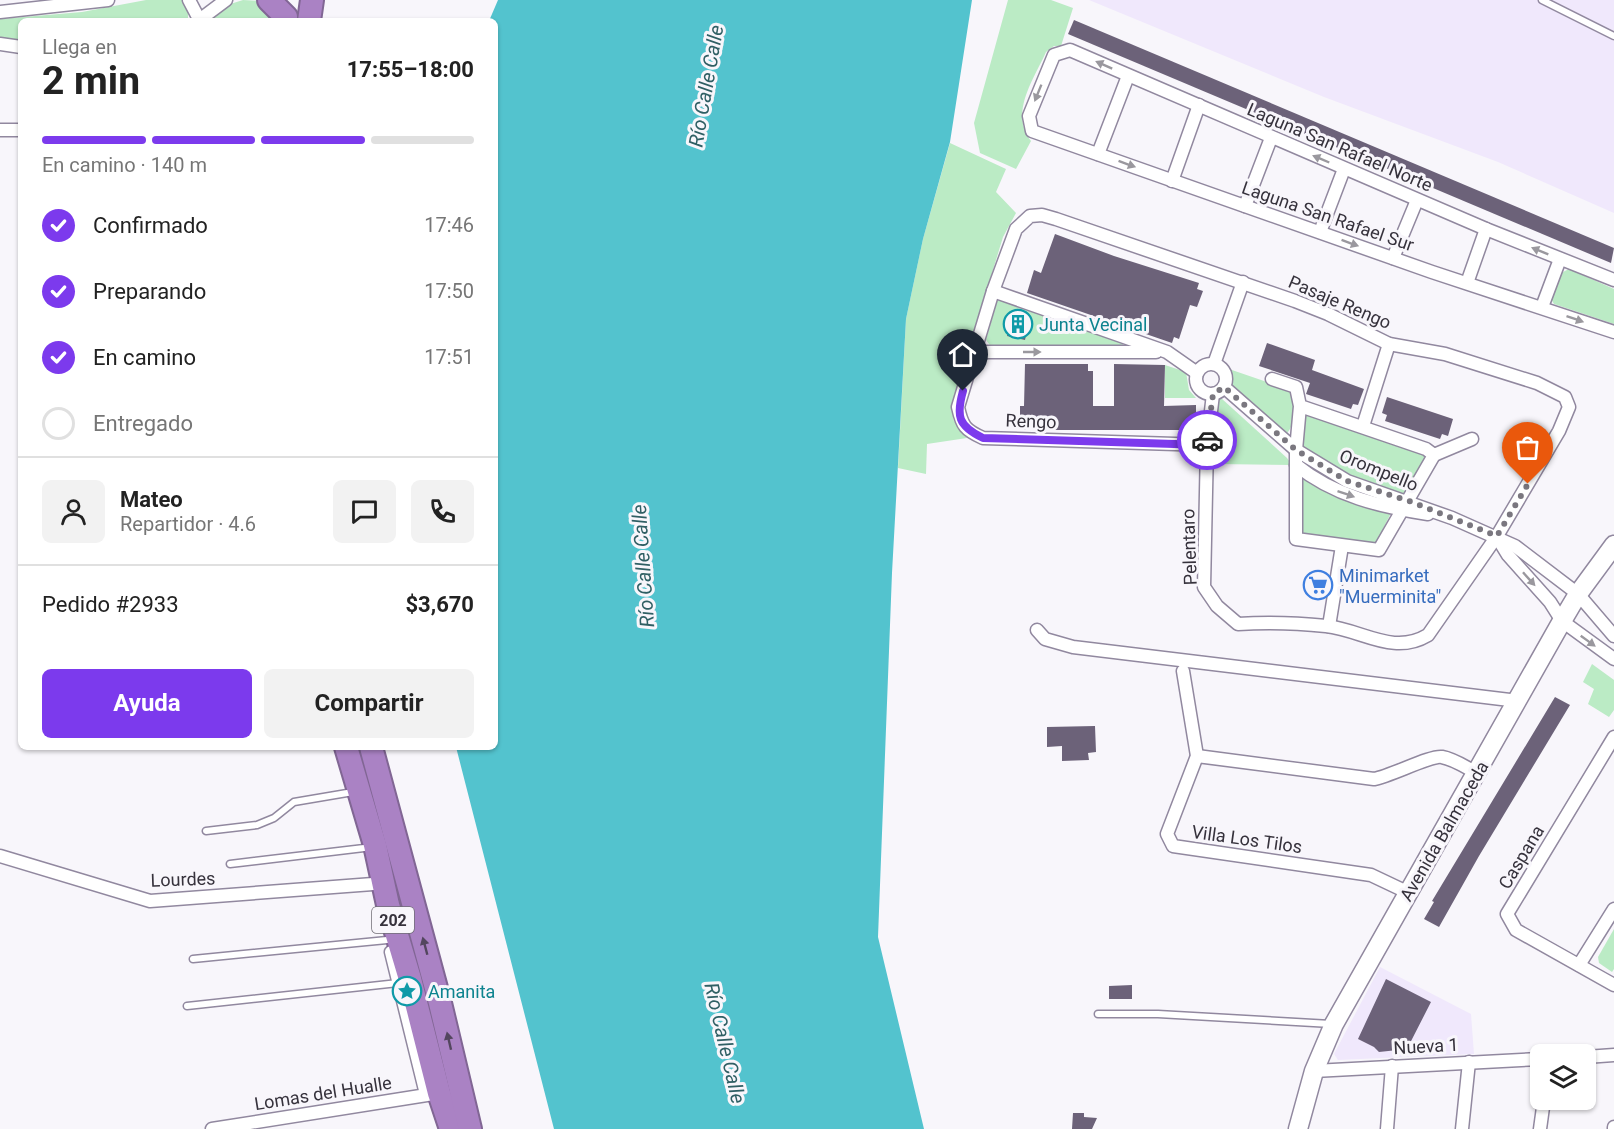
<!DOCTYPE html>
<html lang="es">
<head>
<meta charset="utf-8">
<style>
	:root { --surface:#fff; --page:#f2f2f2; --text:#222; --muted:#767676; --line:#e0e0e0; --accent:#7c3aed }
	body { margin:0; font-family:Roboto,sans-serif; background:var(--page); color:var(--text); height:100vh; display:flex; flex-direction:column; font-size:22px; white-space:nowrap }
	* { box-sizing:border-box; margin:0 }
	p { font-size:20px; color:var(--muted) }
	.icon { flex:none; width:33px; height:33px; fill:none; stroke:currentColor; stroke-width:2; stroke-linecap:round; stroke-linejoin:round }
	.map { position:relative; flex:1; overflow:hidden }
	.details { position:absolute; left:18px; top:18px; width:480px; height:732px; display:flex; flex-direction:column; background:var(--surface); border-radius:9px; box-shadow:0 2px 4px #0004 }
	.details>* { flex:none }
	.tools { position:absolute; left:1530px; top:1044px; display:grid; gap:12px }
	.tools a { display:grid; place-items:center; width:66px; height:66px; border-radius:9px; background:var(--surface); box-shadow:0 2px 4px #0004; font-size:30px }
	.pin { position:absolute; display:grid; place-items:center; width:51px; height:51px; color:#fff; margin:-62px -26px; border-radius:50% 50% 50% 0; rotate:-45deg; box-shadow:0 0 6px #0007 }
	.pin .icon { rotate:45deg }
	.courier { position:absolute; display:grid; place-items:center; width:60px; height:60px; margin:-30px; border:4px solid #7c3aed; border-radius:50%; background:#fff; color:#222; box-shadow:0 2px 8px #0007 }
	.headline em { font-style:normal; font-weight:700 }
	.headline div { display:flex; flex-direction:column-reverse }
	.headline { display:flex; align-items:center; justify-content:space-between; height:102px; padding:0 24px }
	h1 { font-size:39px; font-weight:700; line-height:45px }
	.bar { display:grid; grid-template-columns:repeat(4,1fr); gap:9px 6px; align-content:center; height:72px; padding:0 24px }
	.bar i { height:8px; border-radius:4px; background:var(--line) }
	.bar .active { background:var(--accent) }
	.bar p { grid-column:span 4 }
	.line { display:flex; align-items:center; gap:15px; padding:0 24px; border-top:2px solid var(--line) }
	.line div { flex:1 }
	.round { display:grid; place-items:center; flex:none; width:63px; height:63px; border-radius:9px; background:var(--page) }
	ol { padding:0 24px; list-style:none }
	li { display:flex; align-items:center; gap:18px; height:66px }
	li p { margin-inline-start:auto }
	li .icon { padding:6px; border-radius:50%; background:var(--accent); color:#fff; stroke-width:4 }
	li:last-child { color:var(--muted) }
	li i { width:33px; height:33px; border:3px solid var(--line); border-radius:50% }
	.button { display:flex; gap:12px; margin-top:auto; padding:12px 24px }
	.button a { flex:1; height:69px; border-radius:9px; background:var(--accent); color:#fff; font-size:24px; font-weight:700; line-height:69px; text-align:center }
	.button a+a { background:var(--page); color:var(--text) }
	.map>svg:first-child { display:block }
	.built { fill:#f0e8fc }
	.green { fill:#bbebc5 }
	.water { fill:#53c3ce }
	.building { fill:#6c6279 }
	.lines { fill:none; stroke-linecap:round; stroke-linejoin:round }
	.lane-casing { stroke:#91889f; stroke-width:9 }
	.street-casing { stroke:#91889f; stroke-width:15 }
	.secondary-casing { stroke:#91889f; stroke-width:21 }
	.highway-casing { stroke:#816694; stroke-width:26 }
	.lane { stroke:#fff; stroke-width:6 }
	.street { stroke:#fff; stroke-width:12 }
	.secondary { stroke:#fff; stroke-width:18 }
	.highway { stroke:#aa82c4; stroke-width:22 }
	.oneway { fill:#9a989e }
	.oneway2 { fill:#53465e }
	.done { stroke:#7a777f; stroke-width:6; stroke-dasharray:0 10.8 }
	.route { stroke:#7c3aed; stroke-width:8 }
	.labels { text-anchor:middle; dominant-baseline:central; stroke-width:6; stroke-linejoin:round; paint-order:stroke }
	.shield { fill:#f8f6fb; stroke:#706d75; stroke-width:1.5 }
	.shield-label { font-size:16px; font-weight:bold; fill:#36323c }
	.street-label { font-size:18px; fill:#36323c; stroke:#f8f6fb }
	.culture-label { font-size:18px; fill:#0d838f; stroke:#f8f6fb; text-anchor:start }
	.shop-label { font-size:18px; fill:#366cbe; stroke:#f8f6fb; text-anchor:start }
	.water-label { font-size:20px; font-style:italic; fill:#2f5f64; stroke:#f8f6fb }
</style>
</head>
<body>
<div class="map">
<svg width="1614" height="1129" viewBox="0 0 1614 1129">
	<rect width="100%" height="100%" fill="#f8f6fb"/>
	<g class="built">
		<polygon points="1089,0 1614,0 1614,213 1498,162 1324,97"/>
		<polygon points="1380,967 1471,1014 1474,1054 1338,1060 1334,1054"/>
	</g>
	<g class="green">
		<polygon points="146,0 182,0 188,11 188,21 21,21 21,42 0,39 0,19 82,12"/>
		<polygon points="243,0 263,1 276,11 274,21 206,21 224,6"/>
		<path d="M1008,0H1051L1073,8L1061,46H1054L1046,52C1034,79 1009,113 1031,141L1016,169L980,153L974,123Z"/>
		<polygon points="950,143 1006,169 996,192 1016,213 1003,237 951,408 954,421 967,438 927,444 926,474 898,468 906,319 923,239"/>
		<polygon points="1569,269 1614,289 1614,324 1554,304 1551,299 1561,273"/>
		<polygon points="1003,298 1122,341 1123,345 1120,348 992,348 986,340 997,301"/>
		<polygon points="1165,365 1186,372 1189,390 1196,398 1165,398"/>
		<path d="M1229,369L1290,390L1294,394C1294,407 1296,426 1285,435L1231,385Z"/>
		<polygon points="1221,398 1287,458 1292,465 1217,464 1217,402"/>
		<path d="M1304,412L1421,452L1428,458L1406,495C1363,482 1339,474 1302,449Z"/>
		<polygon points="1302,474 1392,511 1376,543 1301,534"/>
		<polygon points="1592,664 1614,680 1614,710 1609,717 1588,704 1594,689 1583,682"/>
		<polygon points="1614,929 1614,969 1612,972 1599,963 1598,957"/>
	</g>
	<polygon class="water" points="498,0 972,0 950,142 923,239 906,319 892,573 878,937 924,1129 554,1129 456,747 495,747 495,21 489,21"/>
	<g class="building">
		<polygon points="1074,20 1614,248 1611,263 1068,34"/>
		<polygon points="1055,234 1114,256 1199,283 1197,289 1203,291 1197,307 1190,305 1179,339 1174,337 1172,343 1027,293 1034,270 1041,273"/>
		<polygon points="1013,314 1030,317 1025,340 1007,336"/>
		<polygon points="1267,343 1315,360 1312,370 1364,389 1358,405 1353,404 1351,409 1306,394 1310,383 1259,366"/>
		<polygon points="1025,364 1088,364 1088,371 1093,371 1093,406 1114,406 1114,364 1165,365 1164,406 1196,405 1196,430 1020,430 1020,406 1024,406"/>
		<polygon points="1387,397 1453,419 1448,436 1442,434 1440,439 1385,421 1387,415 1382,413"/>
		<polygon points="1555,697 1570,705 1479,856 1439,927 1424,919 1434,902 1432,901"/>
		<polygon points="1095,726 1096,752 1088,753 1089,760 1062,761 1062,746 1047,747 1047,727"/>
		<polygon points="1386,979 1431,1002 1407,1049 1379,1052 1374,1047 1358,1039"/>
		<polygon points="1132,985 1132,999 1109,999 1109,986"/>
		<polygon points="1073,1113 1084,1113 1084,1117 1097,1118 1092,1129 1072,1129"/>
	</g>
	<g class="lines">
		<g class="lane-casing">
			<g id="lane">
				<polyline points="1542,0 1614,36"/>
				<polyline points="206,831 257,825 274,818 294,802 353,792"/>
				<polyline points="230,864 364,848"/>
				<polyline points="193,959 387,940"/>
				<polyline points="187,1006 398,983"/>
				<polyline points="1098,1014 1158,1014 1331,1024"/>
			</g>
		</g>
		<g class="street-casing">
			<g id="street">
				<polyline points="189,0 199,19"/>
				<polyline points="0,12 108,0"/>
				<polyline points="198,21 226,0"/>
				<polyline points="0,44 21,47"/>
				<polyline points="0,130 21,130"/>
				<polyline points="1098,154 1128,76"/>
				<polyline points="1172,181 1199,105"/>
				<polyline points="1245,206 1271,138"/>
				<polyline points="1320,232 1344,169"/>
				<polyline points="1393,258 1417,200"/>
				<polyline points="1614,280 1486,229 1070,50 1054,55 1029,116 1032,131 1432,272 1614,332"/>
				<polyline points="1467,283 1486,229"/>
				<polyline points="993,291 1167,352 1197,373"/>
				<polyline points="1542,307 1560,259"/>
				<polyline points="974,352 1156,352"/>
				<circle cx="1211" cy="379" r="15"/>
				<polyline points="1214,364 1243,282"/>
				<polyline points="1272,379 1296,387 1300,406 1296,450 1296,539 1379,550 1434,455 1426,449 1300,406"/>
				<polyline points="1224,387 1296,450 1347,481 1452,518 1515,546 1578,594 1614,636"/>
				<polyline points="1363,426 1389,344"/>
				<path d="M1207,445L983,438C965,430 962,426 958,407L993,291L1016,229L1030,216L1042,215L1056,219L1295,301L1328,314L1389,344L1445,354L1537,383L1565,397L1569,407L1559,431L1497,536L1428,635C1393,656 1363,630 1326,626C1297,623 1268,622 1238,624L1217,606L1204,587L1207,445L1213,394"/>
				<polyline points="1434,455 1472,439"/>
				<path d="M1296,465C1334,496 1381,507 1428,514"/>
				<polyline points="1497,537 1508,555 1550,602 1562,621 1614,659"/>
				<polyline points="1329,626 1342,546"/>
				<polyline points="1037,630 1045,639 1073,647 1518,701"/>
				<polyline points="1183,671 1197,756 1167,834 1173,846 1371,875 1409,893"/>
				<polyline points="1614,737 1507,914 1516,930 1614,985"/>
				<path d="M1197,756L1374,779C1391,776 1431,755 1442,757C1454,759 1467,768 1477,773"/>
				<polyline points="0,856 150,901 373,884"/>
				<polyline points="391,952 425,1090"/>
				<polyline points="1579,965 1614,909"/>
				<polyline points="1586,1057 1614,1055"/>
				<polyline points="1314,1071 1540,1059"/>
				<polyline points="212,1129 433,1094"/>
				<polyline points="1387,1129 1392,1066"/>
				<polyline points="1462,1129 1469,1062"/>
				<polyline points="1540,1129 1544,1100"/>
				<polyline points="1614,1129 1614,1127"/>
			</g>
		</g>
		<g class="secondary-casing">
			<polyline id="secondary" points="1298,1129 1314,1071 1334,1024 1562,621 1578,594 1614,545"/>
		</g>
		<g class="highway-casing">
			<g id="highway">
				<polyline points="269,0 286,17"/>
				<polyline points="309,21 312,0"/>
				<polyline points="346,747 375,845 388,905 410,979 439,1093 451,1129"/>
				<polyline points="371,747 440,1003 470,1129"/>
			</g>
		</g>
		<use href="#lane" class="lane"/>
		<use href="#street" class="street"/>
		<use href="#secondary" class="secondary"/>
		<use href="#highway" class="highway"/>
	</g>
	<defs><path id="oneway-solid" d="M-6-.8H1V-3.2L6.5 0L1 3.2V.8H-6Z" transform="scale(1.5)"/></defs>
	<g class="oneway">
		<use href="#oneway-solid" transform="translate(1104 65) rotate(-156)"/>
		<use href="#oneway-solid" transform="translate(1038 93) rotate(112)"/>
		<use href="#oneway-solid" transform="translate(1321 159) rotate(-157)"/>
		<use href="#oneway-solid" transform="translate(1127 164) rotate(20)"/>
		<use href="#oneway-solid" transform="translate(1350 243) rotate(20)"/>
		<use href="#oneway-solid" transform="translate(1540 251) rotate(-158)"/>
		<use href="#oneway-solid" transform="translate(1575 319) rotate(19)"/>
		<use href="#oneway-solid" transform="translate(1032 352)"/>
		<use href="#oneway-solid" transform="translate(1346 494) rotate(19)"/>
		<use href="#oneway-solid" transform="translate(1529 579) rotate(48)"/>
		<use href="#oneway-solid" transform="translate(1588 641) rotate(36)"/>
	</g>
	<g class="oneway2">
		<use href="#oneway-solid" transform="translate(425 946) rotate(-105)"/>
		<use href="#oneway-solid" transform="translate(449 1041) rotate(-103)"/>
	</g>
	<g class="lines">
		<polyline class="done" points="1207,440 1213,394 1224,387 1296,450 1347,481 1409,501 1497,536 1528,484"/>
		<path class="route" d="M963,391C956,416 958,426 983,438L1206,445L1207,440"/>
	</g>
	<defs>
		<g id="building-ring" transform="scale(1.5)"><circle r="9.5" fill="#f8f6fb" stroke="#0f9aa8" stroke-width="1.5"/><path d="M-4-6H4V6H1V3H-1V6H-4ZM-2.5-4.3h1.7v1.8h-1.7ZM.8-4.3h1.7v1.8H.8ZM-2.5-1h1.7V.8h-1.7ZM.8-1h1.7V.8H.8Z" fill="#0f9aa8"/></g>
		<g id="supermarket-ring" transform="scale(1.5)"><circle r="9.5" fill="#f8f6fb" stroke="#3f7fe0" stroke-width="1.5"/><path d="M-6-5.5h2.5l.6 2H6L4.5 2H-2.5L-4.4-4H-6ZM-1.5 3.2a1.3 1.3 0 1 0 .1 0ZM3 3.2a1.3 1.3 0 1 0 .1 0Z" fill="#3f7fe0"/></g>
		<g id="sight-ring" transform="scale(1.5)"><circle r="9.5" fill="#f8f6fb" stroke="#0f9aa8" stroke-width="1.5"/><path d="M0-6L1.8-2.2L6-1.7L2.9 1.2L3.7 5.4L0 3.3L-3.7 5.4L-2.9 1.2L-6-1.7L-1.8-2.2Z" fill="#0f9aa8"/></g>
	</defs>
	<g fill-rule="evenodd">
		<use href="#building-ring" x="1018" y="324"/>
		<use href="#supermarket-ring" x="1318" y="585"/>
		<use href="#sight-ring" x="407" y="991"/>
	</g>
	<g class="labels">
		<rect class="shield" x="372" y="907" width="42" height="26" rx="4.5"/>
		<g class="shield-label">
			<text x="393" y="920">202</text>
		</g>
		<g class="street-label">
			<text transform="translate(1340 147) rotate(23)">Laguna San Rafael Norte</text>
			<text transform="translate(1328 216) rotate(19)">Laguna San Rafael Sur</text>
			<text transform="translate(1340 302) rotate(23)">Pasaje Rengo</text>
			<text transform="translate(1031 421) rotate(2)">Rengo</text>
			<text transform="translate(1379 470) rotate(22)">Orompello</text>
			<text transform="translate(1189 547) rotate(-92)">Pelentaro</text>
			<text transform="translate(1444 831) rotate(-60)">Avenida Balmaceda</text>
			<text transform="translate(1247 839) rotate(8)">Villa Los Tilos</text>
			<text transform="translate(1521 857) rotate(-59)">Caspana</text>
			<text transform="translate(183 879) rotate(-2)">Lourdes</text>
			<text transform="translate(1426 1046) rotate(-3)">Nueva 1</text>
			<text transform="translate(323 1093) rotate(-9)">Lomas del Hualle</text>
		</g>
		<g class="culture-label">
			<text x="1039" y="324">Junta Vecinal</text>
			<text x="428" y="991">Amanita</text>
		</g>
		<g class="shop-label">
			<text x="1339" y="575">Minimarket<tspan x="1339" dy="21">"Muerminita"</tspan></text>
		</g>
		<g class="water-label">
			<text transform="translate(706 86) rotate(-80)">Río Calle Calle</text>
			<text transform="translate(643 566) rotate(-94)">Río Calle Calle</text>
			<text transform="translate(725 1043) rotate(77)">Río Calle Calle</text>
		</g>
	</g>
</svg>
<div class="tools">
<a><svg class="icon" aria-label="layers" viewBox="0 0 24 24"><path d="M12 4l9 5-9 5-9-5zM3 14l9 5 9-5"/></svg></a>
</div>
<div class="pin" style="left:1528px;top:484px;background:#ea580c"><svg class="icon" aria-label="bag" viewBox="0 0 24 24"><path d="M5 8h14l-1 12H6zM9 8a3 3 0 0 1 6 0"/></svg></div>
<div class="pin" style="left:963px;top:391px;background:#1f2937"><svg class="icon" aria-label="home" viewBox="0 0 24 24"><path d="M3 11l9-7 9 7M6 9v11h12V9"/></svg></div>
<div class="courier" style="left:1207px;top:440px"><svg class="icon" aria-label="car" viewBox="0 0 24 24"><path d="M5 17H2v-5l4-1 3-4h7l3 4 3 1v5h-3M9 17h6M6 11h13"/><circle cx="7" cy="17" r="2"/><circle cx="17" cy="17" r="2"/></svg></div>
<section class="details">
<div class="headline"><div><h1>2 min</h1><p>Llega en</p></div><em>17:55–18:00</em></div>
<div class="bar"><i class="active"></i><i class="active"></i><i class="active"></i><i></i><p>En camino · 140 m</p></div>
<ol>
<li><svg class="icon" aria-label="check" viewBox="0 0 24 24"><path d="M5 12l5 5 9-10"/></svg>Confirmado<p>17:46</p></li>
<li><svg class="icon" aria-label="check" viewBox="0 0 24 24"><path d="M5 12l5 5 9-10"/></svg>Preparando<p>17:50</p></li>
<li><svg class="icon" aria-label="check" viewBox="0 0 24 24"><path d="M5 12l5 5 9-10"/></svg>En camino<p>17:51</p></li>
<li><i></i>Entregado</li>
</ol>
<div class="line" style="height:108px"><a class="round"><svg class="icon" aria-label="person" viewBox="0 0 24 24"><circle cx="12" cy="8" r="4"/><path d="M4 21q1-7 8-7t8 7"/></svg></a><div><b>Mateo</b><p>Repartidor · 4.6</p></div><a class="round"><svg class="icon" aria-label="chat" viewBox="0 0 24 24"><path d="M4 5h16v11H9l-5 4z"/></svg></a><a class="round"><svg class="icon" aria-label="phone" viewBox="0 0 24 24"><path d="M5 4h4l2 5-3 2q2 4 5 5l2-3 5 2v4C11 20 4 13 5 4z"/></svg></a></div>
<div class="line" style="height:78px"><div>Pedido #2933</div><b>$3,670</b></div>
<div class="button"><a>Ayuda</a><a>Compartir</a></div>
</section>
</div>
</body>
</html>
